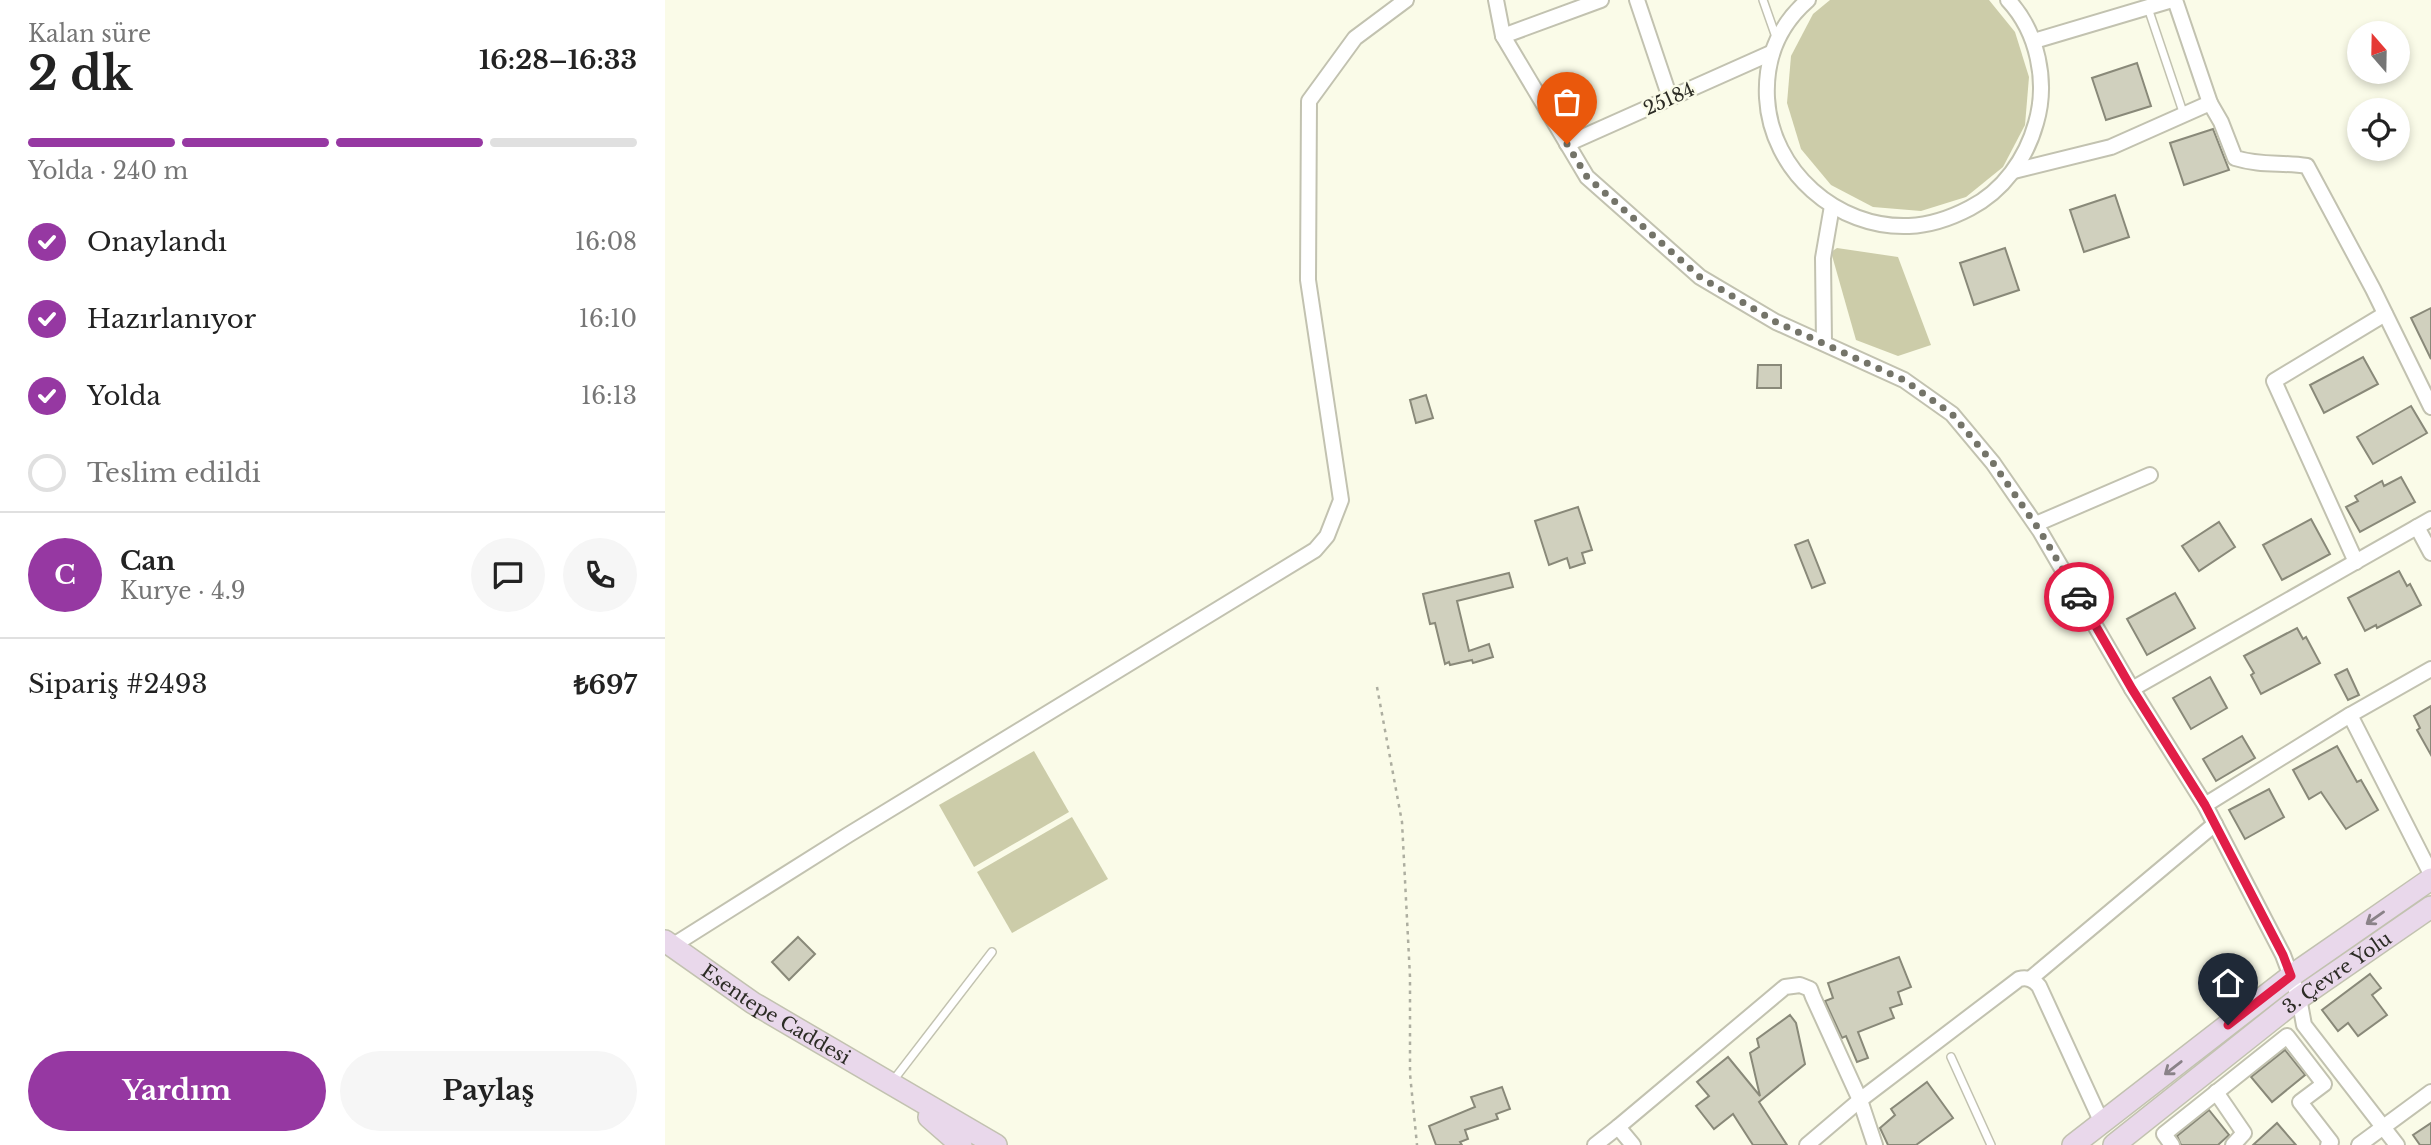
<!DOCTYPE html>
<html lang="tr">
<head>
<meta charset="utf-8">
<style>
	:root { --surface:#fff; --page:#f6f6f6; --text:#222; --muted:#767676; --line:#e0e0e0; --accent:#9638a2 }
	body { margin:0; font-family:"Libre Baskerville",serif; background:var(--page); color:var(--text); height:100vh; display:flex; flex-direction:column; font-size:26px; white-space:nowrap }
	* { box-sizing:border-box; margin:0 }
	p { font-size:23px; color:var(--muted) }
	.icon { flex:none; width:38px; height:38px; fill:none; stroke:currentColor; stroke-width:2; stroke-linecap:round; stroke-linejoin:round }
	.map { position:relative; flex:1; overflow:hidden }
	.sheet { display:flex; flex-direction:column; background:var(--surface); width:665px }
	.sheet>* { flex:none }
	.needle { width:46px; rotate:340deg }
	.buttons { position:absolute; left:1682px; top:21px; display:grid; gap:14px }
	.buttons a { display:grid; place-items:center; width:63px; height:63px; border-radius:50%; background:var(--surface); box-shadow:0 4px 10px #0003; font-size:35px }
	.pin { position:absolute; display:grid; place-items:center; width:60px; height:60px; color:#fff; margin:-72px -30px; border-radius:50% 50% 50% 0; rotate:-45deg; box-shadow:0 0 7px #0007 }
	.pin .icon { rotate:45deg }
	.courier { position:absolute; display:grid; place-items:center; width:70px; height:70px; margin:-35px; border:5px solid #e11d48; border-radius:50%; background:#fff; color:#222; box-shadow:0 2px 9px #0007 }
	.summary em { font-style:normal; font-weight:700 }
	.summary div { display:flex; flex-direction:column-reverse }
	.summary { display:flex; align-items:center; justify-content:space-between; height:119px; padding:0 28px }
	h1 { font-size:46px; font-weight:700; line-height:52px }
	.bar { display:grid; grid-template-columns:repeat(4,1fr); gap:10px 7px; align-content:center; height:84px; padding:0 28px }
	.bar i { height:9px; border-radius:5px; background:var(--line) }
	.bar .active { background:var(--accent) }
	.bar p { grid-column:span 4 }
	.line { display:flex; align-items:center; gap:18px; padding:0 28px; border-top:2px solid var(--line) }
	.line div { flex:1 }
	.round { display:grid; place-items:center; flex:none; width:74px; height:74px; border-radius:37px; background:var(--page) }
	ol { padding:0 28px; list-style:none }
	li { display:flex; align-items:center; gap:21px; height:77px }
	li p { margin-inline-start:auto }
	li .icon { padding:7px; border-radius:50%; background:var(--accent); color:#fff; stroke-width:4 }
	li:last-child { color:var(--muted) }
	li i { width:38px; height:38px; border:4px solid var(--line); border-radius:50% }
	.cta { display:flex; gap:14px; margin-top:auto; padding:14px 28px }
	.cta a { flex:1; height:80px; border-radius:42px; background:var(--accent); color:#fff; font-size:28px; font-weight:700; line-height:80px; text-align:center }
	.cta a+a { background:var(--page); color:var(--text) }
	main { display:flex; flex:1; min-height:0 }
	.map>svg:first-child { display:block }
	.green { fill:#cccca9 }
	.building { fill:#d0d0be; stroke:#898979; stroke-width:2 }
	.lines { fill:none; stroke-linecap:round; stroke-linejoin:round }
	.lane-casing { stroke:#c2c2b0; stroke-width:10 }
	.street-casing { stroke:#c2c2b0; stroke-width:18 }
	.secondary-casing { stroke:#c2c2b0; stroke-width:24 }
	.path { stroke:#adaea0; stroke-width:2.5; stroke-dasharray:3.5 5; stroke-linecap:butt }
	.lane { stroke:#fff; stroke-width:7 }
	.street { stroke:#fff; stroke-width:14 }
	.secondary { stroke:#e9d8eb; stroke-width:21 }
	.oneway { stroke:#8a8288 }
	.done { stroke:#747469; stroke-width:7; stroke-dasharray:0 12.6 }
	.route { stroke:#e11d48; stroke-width:9 }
	.labels { text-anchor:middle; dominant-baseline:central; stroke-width:5; stroke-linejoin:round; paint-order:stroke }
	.street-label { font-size:19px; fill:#2c2c25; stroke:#fafbe8 }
</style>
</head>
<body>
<main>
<section class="sheet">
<div class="summary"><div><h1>2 dk</h1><p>Kalan süre</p></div><em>16:28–16:33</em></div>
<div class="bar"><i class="active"></i><i class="active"></i><i class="active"></i><i></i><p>Yolda · 240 m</p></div>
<ol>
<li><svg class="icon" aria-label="check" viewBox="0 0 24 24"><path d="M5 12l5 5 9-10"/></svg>Onaylandı<p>16:08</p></li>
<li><svg class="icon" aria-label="check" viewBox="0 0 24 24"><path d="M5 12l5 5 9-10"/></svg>Hazırlanıyor<p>16:10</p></li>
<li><svg class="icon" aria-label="check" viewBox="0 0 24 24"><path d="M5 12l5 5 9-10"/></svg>Yolda<p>16:13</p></li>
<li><i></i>Teslim edildi</li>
</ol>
<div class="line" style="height:126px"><b class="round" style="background:var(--accent);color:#fff">C</b><div><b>Can</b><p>Kurye · 4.9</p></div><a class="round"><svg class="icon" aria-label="chat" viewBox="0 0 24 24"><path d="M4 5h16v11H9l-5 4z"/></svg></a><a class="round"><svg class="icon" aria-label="phone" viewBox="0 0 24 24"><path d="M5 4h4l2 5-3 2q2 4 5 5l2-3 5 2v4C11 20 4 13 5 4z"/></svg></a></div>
<div class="line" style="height:91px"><div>Sipariş #2493</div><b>₺697</b></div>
<div class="cta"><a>Yardım</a><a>Paylaş</a></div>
</section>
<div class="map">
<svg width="1766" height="1145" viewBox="0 0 1766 1145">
	<rect width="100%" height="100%" fill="#fafbe8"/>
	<g class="green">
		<polygon points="1165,0 1324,0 1350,32 1364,77 1360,125 1338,167 1301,197 1256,211 1208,207 1166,185 1136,149 1122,103 1126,56 1148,14"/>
		<polygon points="1172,248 1233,257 1266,345 1233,356 1191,340 1166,252"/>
		<polygon points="369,751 404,812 309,867 274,805"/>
		<polygon points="407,817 443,879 347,933 312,872"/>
	</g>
	<g class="building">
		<polygon points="1472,63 1486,106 1441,120 1427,78"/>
		<polygon points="1548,129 1564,170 1519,185 1505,143"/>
		<polygon points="1450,195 1464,237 1419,252 1405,210"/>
		<polygon points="1340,248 1354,290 1309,305 1295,263"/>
		<polygon points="1766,308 1766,359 1746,318"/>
		<polygon points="1698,357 1713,384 1659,413 1645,385"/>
		<polygon points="1093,365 1116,365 1116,388 1092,388"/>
		<polygon points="761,395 768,418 751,423 745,400"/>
		<polygon points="1746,406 1762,433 1708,464 1692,437"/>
		<polygon points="1736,477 1750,502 1695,532 1681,507 1693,501 1690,496 1717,481 1719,486"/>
		<polygon points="913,507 927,550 917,553 920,563 905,568 902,558 884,565 870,521"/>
		<polygon points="1646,519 1665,554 1617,580 1598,545"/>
		<polygon points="1554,522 1570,547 1534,571 1517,546"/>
		<polygon points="1143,540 1160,583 1147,588 1130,545"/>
		<polygon points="1734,571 1742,586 1745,584 1756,605 1712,628 1711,625 1700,631 1683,598"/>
		<polygon points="844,573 848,587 792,601 804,651 824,644 828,657 808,663 807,660 785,665 784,662 780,664 770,623 765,624 758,594"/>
		<polygon points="1510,593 1530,628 1482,655 1462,619"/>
		<polygon points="1632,628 1638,639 1641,637 1655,663 1596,694 1586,675 1589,673 1579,656"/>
		<polygon points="1682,669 1694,695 1683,700 1670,675"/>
		<polygon points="1545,677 1562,708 1526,729 1508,698"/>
		<polygon points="1766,706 1766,755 1752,730 1755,728 1749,716"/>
		<polygon points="1577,736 1590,758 1551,781 1538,759"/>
		<polygon points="1672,746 1692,782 1696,780 1713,810 1681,829 1656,792 1644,799 1628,770"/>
		<polygon points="1604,789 1619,817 1580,839 1564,810"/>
		<polygon points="133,937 150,954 124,980 107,962"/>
		<polygon points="1234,957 1246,987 1233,992 1237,1004 1225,1008 1229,1018 1193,1032 1203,1058 1192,1062 1181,1036 1177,1038 1160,1001 1168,998 1163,983"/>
		<polygon points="1705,974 1716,988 1707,995 1722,1015 1693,1036 1683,1023 1673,1031 1657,1010"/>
		<polygon points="1125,1015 1131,1023 1140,1064 1094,1102 1122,1145 1088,1145 1068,1114 1049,1129 1031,1106 1044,1096 1032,1082 1063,1057 1095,1096 1085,1053 1094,1047 1092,1039"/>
		<polygon points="1620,1050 1640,1075 1607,1102 1586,1077"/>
		<polygon points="1262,1082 1288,1118 1251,1145 1223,1145 1215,1128 1230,1115 1226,1109"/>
		<polygon points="837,1087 845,1109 831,1114 833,1119 800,1130 803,1139 795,1142 797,1145 771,1145 764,1126 810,1107 806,1097"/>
		<polygon points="1544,1110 1564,1135 1553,1145 1516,1145 1512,1136"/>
		<polygon points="1612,1123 1631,1145 1588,1145"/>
		<polygon points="1766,1123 1766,1145 1755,1145 1748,1135"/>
	</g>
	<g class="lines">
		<g class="lane-casing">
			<g id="lane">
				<polyline points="1098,0 1111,37"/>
				<polyline points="1483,8 1519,115"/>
				<polyline points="1286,1057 1326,1145"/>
				<polyline points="227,1082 327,952"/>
			</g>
		</g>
		<g class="street-casing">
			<g id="street">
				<polyline points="831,0 838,36 922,177 1035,277 1111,322 1239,380 1287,414 1328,463 1375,531 1467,689 1540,805 1618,955 1634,998 1639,1025 1732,1145"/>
				<polyline points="972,0 1005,98"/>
				<path d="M1143,0C1113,26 1100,58 1102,98C1106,171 1172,229 1244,226C1266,225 1286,218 1305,208C1338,191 1361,159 1371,123C1383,82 1373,32 1343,0"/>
				<polyline points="838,36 936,0"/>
				<polyline points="1369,41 1507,0"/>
				<path d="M1545,103L1556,122L1570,158C1596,166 1616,162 1642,166L1708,289L1766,407"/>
				<polyline points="902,144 1106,53"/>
				<polyline points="1349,171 1446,147 1545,103 1510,0"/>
				<polyline points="1159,343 1158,258 1167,206"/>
				<polyline points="1371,524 1485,475"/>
				<polyline points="1752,527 1766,553"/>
				<polyline points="1691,562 1609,381 1720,314"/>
				<polyline points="1467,689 1766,519"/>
				<polyline points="1685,715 1766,874"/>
				<polyline points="1540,805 1685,715 1766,669"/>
				<polyline points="7,946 183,835 650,550 662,536 676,500 643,280 644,101 690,38 741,0"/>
				<polyline points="1365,979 1550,824"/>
				<polyline points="1551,1092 1579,1133 1568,1145"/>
				<polyline points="953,1127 1120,987 1135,985 1145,989 1148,997 1195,1100 1210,1145"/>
				<polyline points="930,1145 953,1127 968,1145"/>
				<path d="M1142,1145L1195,1100L1354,979C1362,977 1368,979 1374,986L1437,1123"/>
				<polyline points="1507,1145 1499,1134 1622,1036 1659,1084 1635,1102 1666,1142 1663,1145"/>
				<polyline points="1694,1145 1766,1092"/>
			</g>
		</g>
		<g class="secondary-casing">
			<g id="secondary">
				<path id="s1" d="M0,941L88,1003L331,1145"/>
				<polyline points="264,1117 296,1145"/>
				<polyline points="1408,1145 1626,976 1766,879"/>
				<path id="s2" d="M1449,1145L1634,998L1766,907"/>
			</g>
		</g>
		<polyline class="path" points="712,687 737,822 745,977 745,1074 752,1145"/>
		<use href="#lane" class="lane"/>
		<use href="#street" class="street"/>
		<use href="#secondary" class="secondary"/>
	</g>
	<defs><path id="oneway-shaft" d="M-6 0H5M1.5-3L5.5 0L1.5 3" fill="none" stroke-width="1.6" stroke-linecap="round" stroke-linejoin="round" transform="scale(1.75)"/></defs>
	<g class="oneway">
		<use href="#oneway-shaft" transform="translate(1710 918) rotate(145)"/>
		<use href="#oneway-shaft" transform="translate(1508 1068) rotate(142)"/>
	</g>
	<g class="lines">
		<polyline class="done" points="902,144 922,177 1035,277 1111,322 1239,380 1287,414 1328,463 1375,531 1414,597"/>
		<polyline class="route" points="1414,597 1467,689 1540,805 1618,955 1626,976 1563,1025"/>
	</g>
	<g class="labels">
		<g class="street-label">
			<text transform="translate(1004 99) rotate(-24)">25184</text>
			<text stroke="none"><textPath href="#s2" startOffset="282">3. Çevre Yolu</textPath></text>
			<text stroke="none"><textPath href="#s1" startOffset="133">Esentepe Caddesi</textPath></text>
		</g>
	</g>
</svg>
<div class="buttons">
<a><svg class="needle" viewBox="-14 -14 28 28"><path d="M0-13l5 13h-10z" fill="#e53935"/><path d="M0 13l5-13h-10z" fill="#767676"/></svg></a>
<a><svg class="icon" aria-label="locate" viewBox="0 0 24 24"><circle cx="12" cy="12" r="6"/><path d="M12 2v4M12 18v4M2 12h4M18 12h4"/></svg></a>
</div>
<div class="pin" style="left:902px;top:144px;background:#ea580c"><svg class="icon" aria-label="bag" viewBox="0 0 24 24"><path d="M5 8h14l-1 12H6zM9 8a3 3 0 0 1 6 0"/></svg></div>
<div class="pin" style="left:1563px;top:1025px;background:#1f2937"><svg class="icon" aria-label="home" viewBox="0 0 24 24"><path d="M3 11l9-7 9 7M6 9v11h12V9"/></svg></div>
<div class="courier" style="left:1414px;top:597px"><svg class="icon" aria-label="car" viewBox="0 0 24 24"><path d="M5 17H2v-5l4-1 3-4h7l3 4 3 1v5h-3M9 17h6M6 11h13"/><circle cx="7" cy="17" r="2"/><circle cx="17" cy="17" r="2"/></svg></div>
</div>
</main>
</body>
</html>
